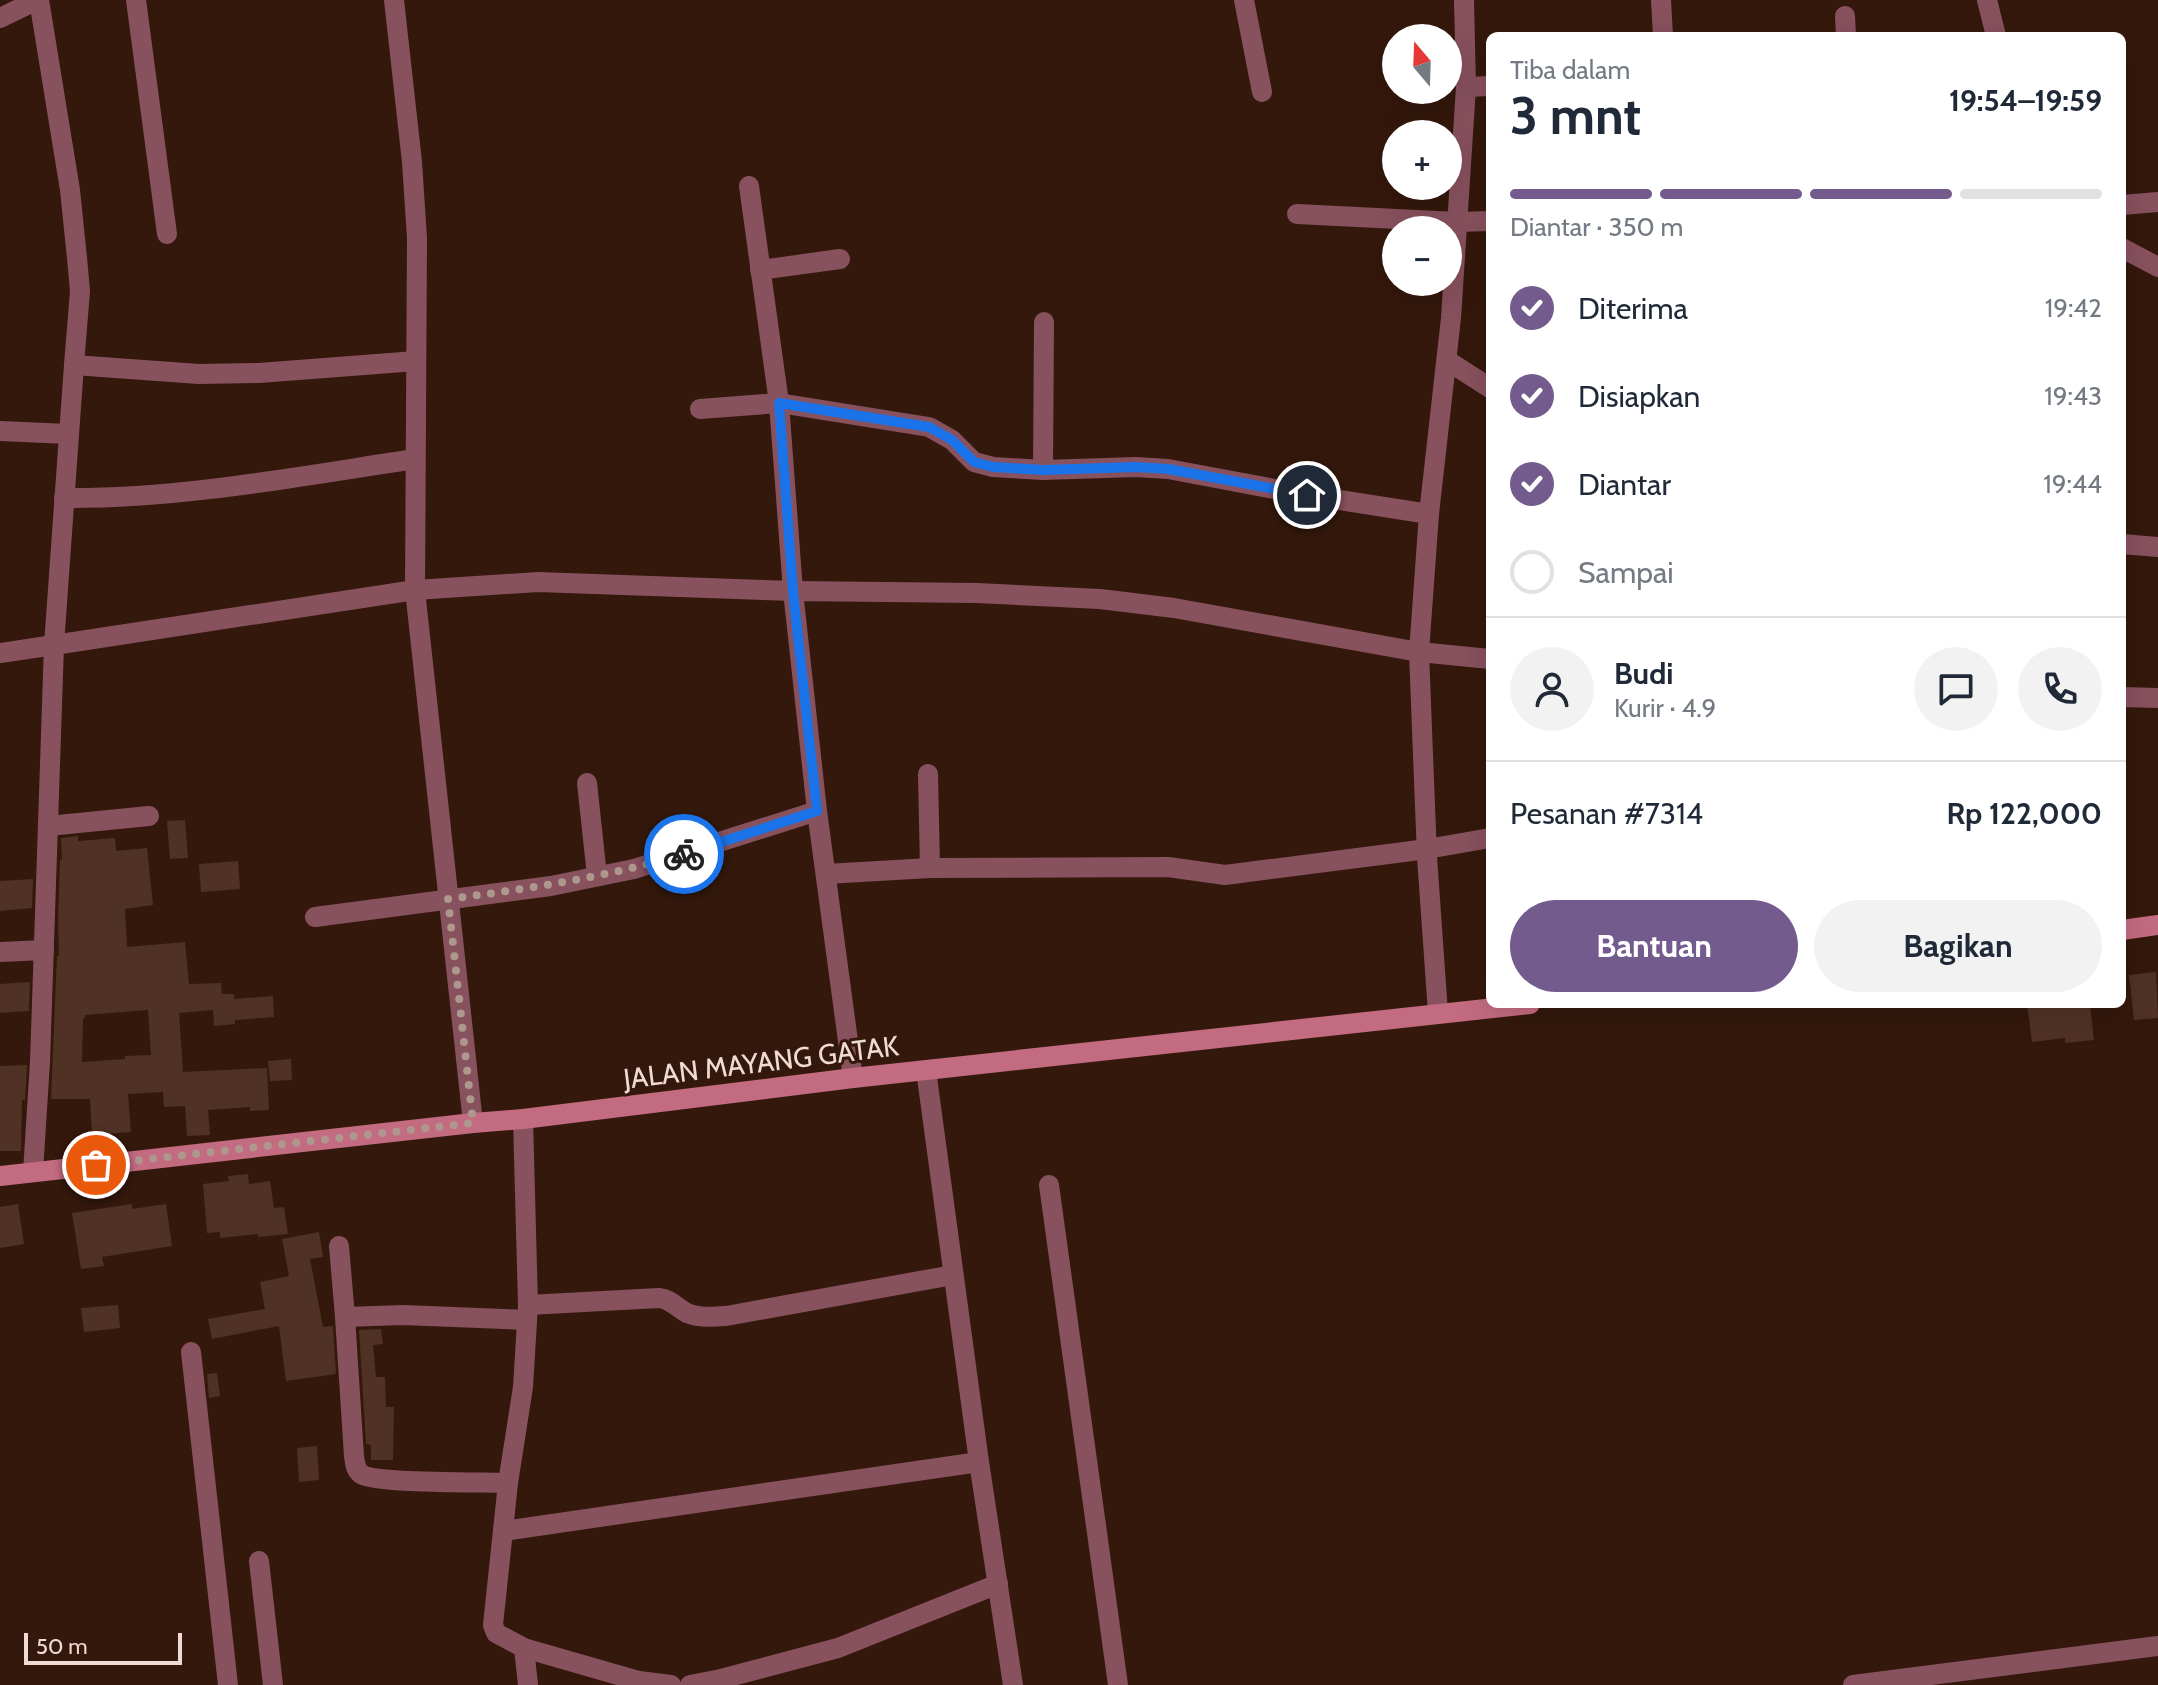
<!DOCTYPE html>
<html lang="id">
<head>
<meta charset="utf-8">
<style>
	:root { --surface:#fff; --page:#f2f2f3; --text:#1f2937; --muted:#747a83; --line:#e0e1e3; --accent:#735c8d }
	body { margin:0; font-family:Cabin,sans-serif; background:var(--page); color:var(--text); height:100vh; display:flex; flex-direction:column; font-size:30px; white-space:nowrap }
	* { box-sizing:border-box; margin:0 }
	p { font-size:26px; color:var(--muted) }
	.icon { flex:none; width:44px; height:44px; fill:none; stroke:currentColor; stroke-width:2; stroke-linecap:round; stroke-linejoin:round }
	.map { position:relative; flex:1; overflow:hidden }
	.panel { position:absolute; left:1486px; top:32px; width:640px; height:976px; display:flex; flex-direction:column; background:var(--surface); border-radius:12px; box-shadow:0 8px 32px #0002 }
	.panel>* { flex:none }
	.needle { width:52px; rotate:341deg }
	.buttons { position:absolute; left:1382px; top:24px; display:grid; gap:16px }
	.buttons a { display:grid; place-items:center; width:80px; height:80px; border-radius:50%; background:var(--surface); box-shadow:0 8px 32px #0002; font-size:40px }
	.scale { position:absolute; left:24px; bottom:20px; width:158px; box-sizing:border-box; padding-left:8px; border:4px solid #efdbd3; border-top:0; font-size:22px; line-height:28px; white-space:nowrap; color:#efdbd3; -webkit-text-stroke:6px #34180b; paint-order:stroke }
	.pin { position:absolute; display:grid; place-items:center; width:68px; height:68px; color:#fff; margin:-34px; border:4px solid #fff; border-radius:50%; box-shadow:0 2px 8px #0007 }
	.courier { position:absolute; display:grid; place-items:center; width:80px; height:80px; margin:-40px; border:6px solid #1a73e8; border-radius:50%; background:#fff; color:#222; box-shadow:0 2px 10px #0007 }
	.head em { font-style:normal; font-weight:800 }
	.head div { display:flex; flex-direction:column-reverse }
	.head { display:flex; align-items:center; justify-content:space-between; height:136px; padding:0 24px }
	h1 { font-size:52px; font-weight:800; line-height:60px }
	.bar { display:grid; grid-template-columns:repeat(4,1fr); gap:12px 8px; align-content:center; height:96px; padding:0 24px }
	.bar i { height:10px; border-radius:6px; background:var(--line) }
	.bar .on { background:var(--accent) }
	.bar p { grid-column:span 4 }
	.line { display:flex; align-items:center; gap:20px; padding:0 24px; border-top:2px solid var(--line) }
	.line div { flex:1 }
	.round { display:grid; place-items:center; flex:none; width:84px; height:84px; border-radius:42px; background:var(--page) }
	ol { padding:0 24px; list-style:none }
	li { display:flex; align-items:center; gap:24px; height:88px }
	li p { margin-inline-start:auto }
	li .icon { padding:8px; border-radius:50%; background:var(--accent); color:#fff; stroke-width:4 }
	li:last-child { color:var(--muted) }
	li i { width:44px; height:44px; border:4px solid var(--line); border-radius:50% }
	.action { display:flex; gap:16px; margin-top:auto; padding:16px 24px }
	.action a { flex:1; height:92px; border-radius:48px; background:var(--accent); color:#fff; font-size:32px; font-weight:800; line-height:92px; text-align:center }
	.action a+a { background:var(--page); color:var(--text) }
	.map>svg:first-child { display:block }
	.building { fill:#503225; fill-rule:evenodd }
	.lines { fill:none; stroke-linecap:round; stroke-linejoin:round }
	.street { stroke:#88515e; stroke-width:20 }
	.secondary { stroke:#c36b81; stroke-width:20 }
	.done { stroke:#ae978d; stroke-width:8; stroke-dasharray:0 14.4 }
	.route { stroke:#1a73e8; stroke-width:10 }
	.labels { text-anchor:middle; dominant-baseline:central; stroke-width:6; stroke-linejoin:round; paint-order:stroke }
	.street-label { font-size:28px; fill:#efdbd3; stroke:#34180b }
</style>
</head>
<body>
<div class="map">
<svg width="2158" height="1685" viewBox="0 0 2158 1685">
	<rect width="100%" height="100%" fill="#34180b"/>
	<g class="building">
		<polygon points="185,820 188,858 170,859 167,821"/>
		<path d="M78,836V841L115,838L116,851L147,848L153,905L125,909L127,947L185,942L189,984L221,983L222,994H234V999L273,996L274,1017L235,1020V1024L214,1026L213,1010L179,1013L183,1072L267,1068L269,1110L250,1111V1107L208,1110L210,1135L187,1136L185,1106L164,1107L163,1092L128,1094L131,1132L92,1135L90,1099H51L57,956H59L58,920L60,860H62L61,838ZM148,1010L151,1055L125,1056V1059L82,1062L83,1018H85V1015Z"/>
		<polygon points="238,861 240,889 201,892 199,864"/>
		<polygon points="33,879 32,908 0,911 0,881"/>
		<polygon points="2156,972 2158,1018 2134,1020 2129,975"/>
		<polygon points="30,982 29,1011 0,1013 0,984"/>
		<polygon points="2027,1004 2090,1004 2094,1040 2065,1043 2065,1038 2032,1042"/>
		<polygon points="291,1059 292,1080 270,1081 268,1061"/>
		<polygon points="27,1065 25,1100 22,1100 21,1151 0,1151 0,1066"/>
		<polygon points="248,1174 249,1184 270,1181 274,1208 284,1207 288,1234 258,1237 258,1234 220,1238 220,1232 207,1233 203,1184 229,1181 228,1176"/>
		<polygon points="18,1204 24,1244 0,1248 0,1207"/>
		<polygon points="132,1204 132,1209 166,1204 172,1246 102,1257 104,1266 81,1269 72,1213"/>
		<polygon points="319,1232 323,1257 310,1259 323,1327 333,1326 336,1374 286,1381 279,1326 212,1339 208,1319 265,1309 260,1282 289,1276 282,1239"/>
		<polygon points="118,1305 120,1328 84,1332 81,1308"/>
		<polygon points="381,1329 383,1344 373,1345 376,1377 385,1377 386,1407 394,1407 393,1460 371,1460 371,1445 366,1444 359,1330"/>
		<polygon points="217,1373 220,1396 209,1398 207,1374"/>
		<polygon points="317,1446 319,1480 299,1482 297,1448"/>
	</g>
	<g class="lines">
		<g class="street">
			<polyline points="39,0 70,190 77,258 80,291 74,365"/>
			<polyline points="136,0 167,234"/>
			<polyline points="394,0 412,162 417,238 415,590 473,1123"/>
			<polyline points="1244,0 1262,92"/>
			<polyline points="1661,0 1663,36"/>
			<polyline points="1987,0 1996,36"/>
			<polyline points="1845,16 1846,36"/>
			<polyline points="0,18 37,0"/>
			<polyline points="1466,87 1490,86"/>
			<polyline points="2122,205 2158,202"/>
			<polyline points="1297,214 1457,222 1490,221"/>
			<polyline points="2122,248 2158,267"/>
			<polyline points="760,270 840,259"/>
			<polyline points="1448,361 1490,388"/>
			<polyline points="700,409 779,403 929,427 952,440 974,462 993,467 1043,470 1136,467 1168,469 1307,495 1429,514 1419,652 1427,857 1438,1013"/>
			<polyline points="0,431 68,434"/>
			<polyline points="1043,470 1044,322"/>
			<path d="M64,498C180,499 301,476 415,459"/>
			<polyline points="1429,514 1451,318 1466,87 1464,0"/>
			<polyline points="2122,544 2158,547"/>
			<polyline points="0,653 54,645 74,365 199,374 259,373 416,361"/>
			<polyline points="2122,697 2158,698"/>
			<polyline points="928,774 930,868"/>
			<polyline points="587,783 597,876"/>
			<polyline points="48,826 149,816"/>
			<polyline points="826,874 930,868 1168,867 1225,875 1427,849 1490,838"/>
			<polyline points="315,917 551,886 634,869 817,811"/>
			<polyline points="0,952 44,950"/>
			<polyline points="926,1070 979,1462 1013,1685"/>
			<polyline points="853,1078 817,811 793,591 977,593 1100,599 1174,608 1419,652 1490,659"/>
			<polyline points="523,1119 528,1305 523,1387 508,1483 493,1625 496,1633 524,1648 639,1681 671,1685"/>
			<polyline points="33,1172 40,1062 54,645 415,590 538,582 793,591 779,403 749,186"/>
			<polyline points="1049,1185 1118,1685"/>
			<polyline points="339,1246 345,1317"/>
			<path d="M528,1305L659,1298C671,1299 677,1308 687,1313C699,1318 713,1317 726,1316L953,1275"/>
			<polyline points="191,1352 228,1685"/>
			<path d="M508,1483C485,1482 374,1484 361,1474C355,1469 355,1463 354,1456L345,1317L403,1315L527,1320"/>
			<polyline points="503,1531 979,1462"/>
			<polyline points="259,1561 273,1685"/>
			<polyline points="524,1648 528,1685"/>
			<polyline points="690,1685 721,1679 838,1648 998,1584"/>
			<polyline points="1853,1685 2158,1646"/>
		</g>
		<g class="secondary">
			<polyline points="2122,930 2158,925"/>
			<polyline points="0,1176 473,1123 523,1119 853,1078 1530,1004"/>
		</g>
	</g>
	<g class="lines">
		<path class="done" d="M96,1165L473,1123L448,899C528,889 607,877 684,854"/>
		<polyline class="route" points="684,854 817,811 793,591 779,403 929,427 952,440 974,462 993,467 1043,470 1136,467 1168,469 1307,495"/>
	</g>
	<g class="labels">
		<g class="street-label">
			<text transform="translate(761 1062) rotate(-7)">JALAN MAYANG GATAK</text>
		</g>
	</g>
</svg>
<div class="buttons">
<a><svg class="needle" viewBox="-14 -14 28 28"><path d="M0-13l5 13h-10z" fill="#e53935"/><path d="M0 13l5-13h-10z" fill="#747a83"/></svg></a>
<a>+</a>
<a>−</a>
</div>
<div class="scale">50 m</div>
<div class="pin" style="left:96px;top:1165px;background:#ea580c"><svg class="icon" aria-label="bag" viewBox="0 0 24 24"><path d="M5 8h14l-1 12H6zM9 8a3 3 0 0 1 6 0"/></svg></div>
<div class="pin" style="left:1307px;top:495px;background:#1f2937"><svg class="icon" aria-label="home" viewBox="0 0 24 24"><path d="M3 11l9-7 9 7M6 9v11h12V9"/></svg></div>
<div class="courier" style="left:684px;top:854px"><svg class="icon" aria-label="bike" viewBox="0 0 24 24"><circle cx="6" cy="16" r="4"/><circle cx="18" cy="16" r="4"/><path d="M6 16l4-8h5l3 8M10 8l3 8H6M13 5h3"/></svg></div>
<section class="panel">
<div class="head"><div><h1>3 mnt</h1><p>Tiba dalam</p></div><em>19:54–19:59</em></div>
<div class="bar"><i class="on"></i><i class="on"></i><i class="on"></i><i></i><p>Diantar · 350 m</p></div>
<ol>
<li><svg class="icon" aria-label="check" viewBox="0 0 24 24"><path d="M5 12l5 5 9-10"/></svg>Diterima<p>19:42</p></li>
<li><svg class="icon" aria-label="check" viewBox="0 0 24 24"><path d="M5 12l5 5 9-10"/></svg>Disiapkan<p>19:43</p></li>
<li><svg class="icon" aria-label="check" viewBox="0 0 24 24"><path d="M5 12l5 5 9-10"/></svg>Diantar<p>19:44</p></li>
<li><i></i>Sampai</li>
</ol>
<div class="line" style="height:144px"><a class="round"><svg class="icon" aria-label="person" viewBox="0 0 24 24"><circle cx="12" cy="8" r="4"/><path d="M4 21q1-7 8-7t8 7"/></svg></a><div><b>Budi</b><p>Kurir · 4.9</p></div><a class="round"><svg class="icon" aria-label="chat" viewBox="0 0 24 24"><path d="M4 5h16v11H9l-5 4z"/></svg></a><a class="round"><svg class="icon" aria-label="phone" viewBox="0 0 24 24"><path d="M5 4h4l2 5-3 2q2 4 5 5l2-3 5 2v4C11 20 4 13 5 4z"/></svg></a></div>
<div class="line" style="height:104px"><div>Pesanan #7314</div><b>Rp 122,000</b></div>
<div class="action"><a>Bantuan</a><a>Bagikan</a></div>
</section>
</div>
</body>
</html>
